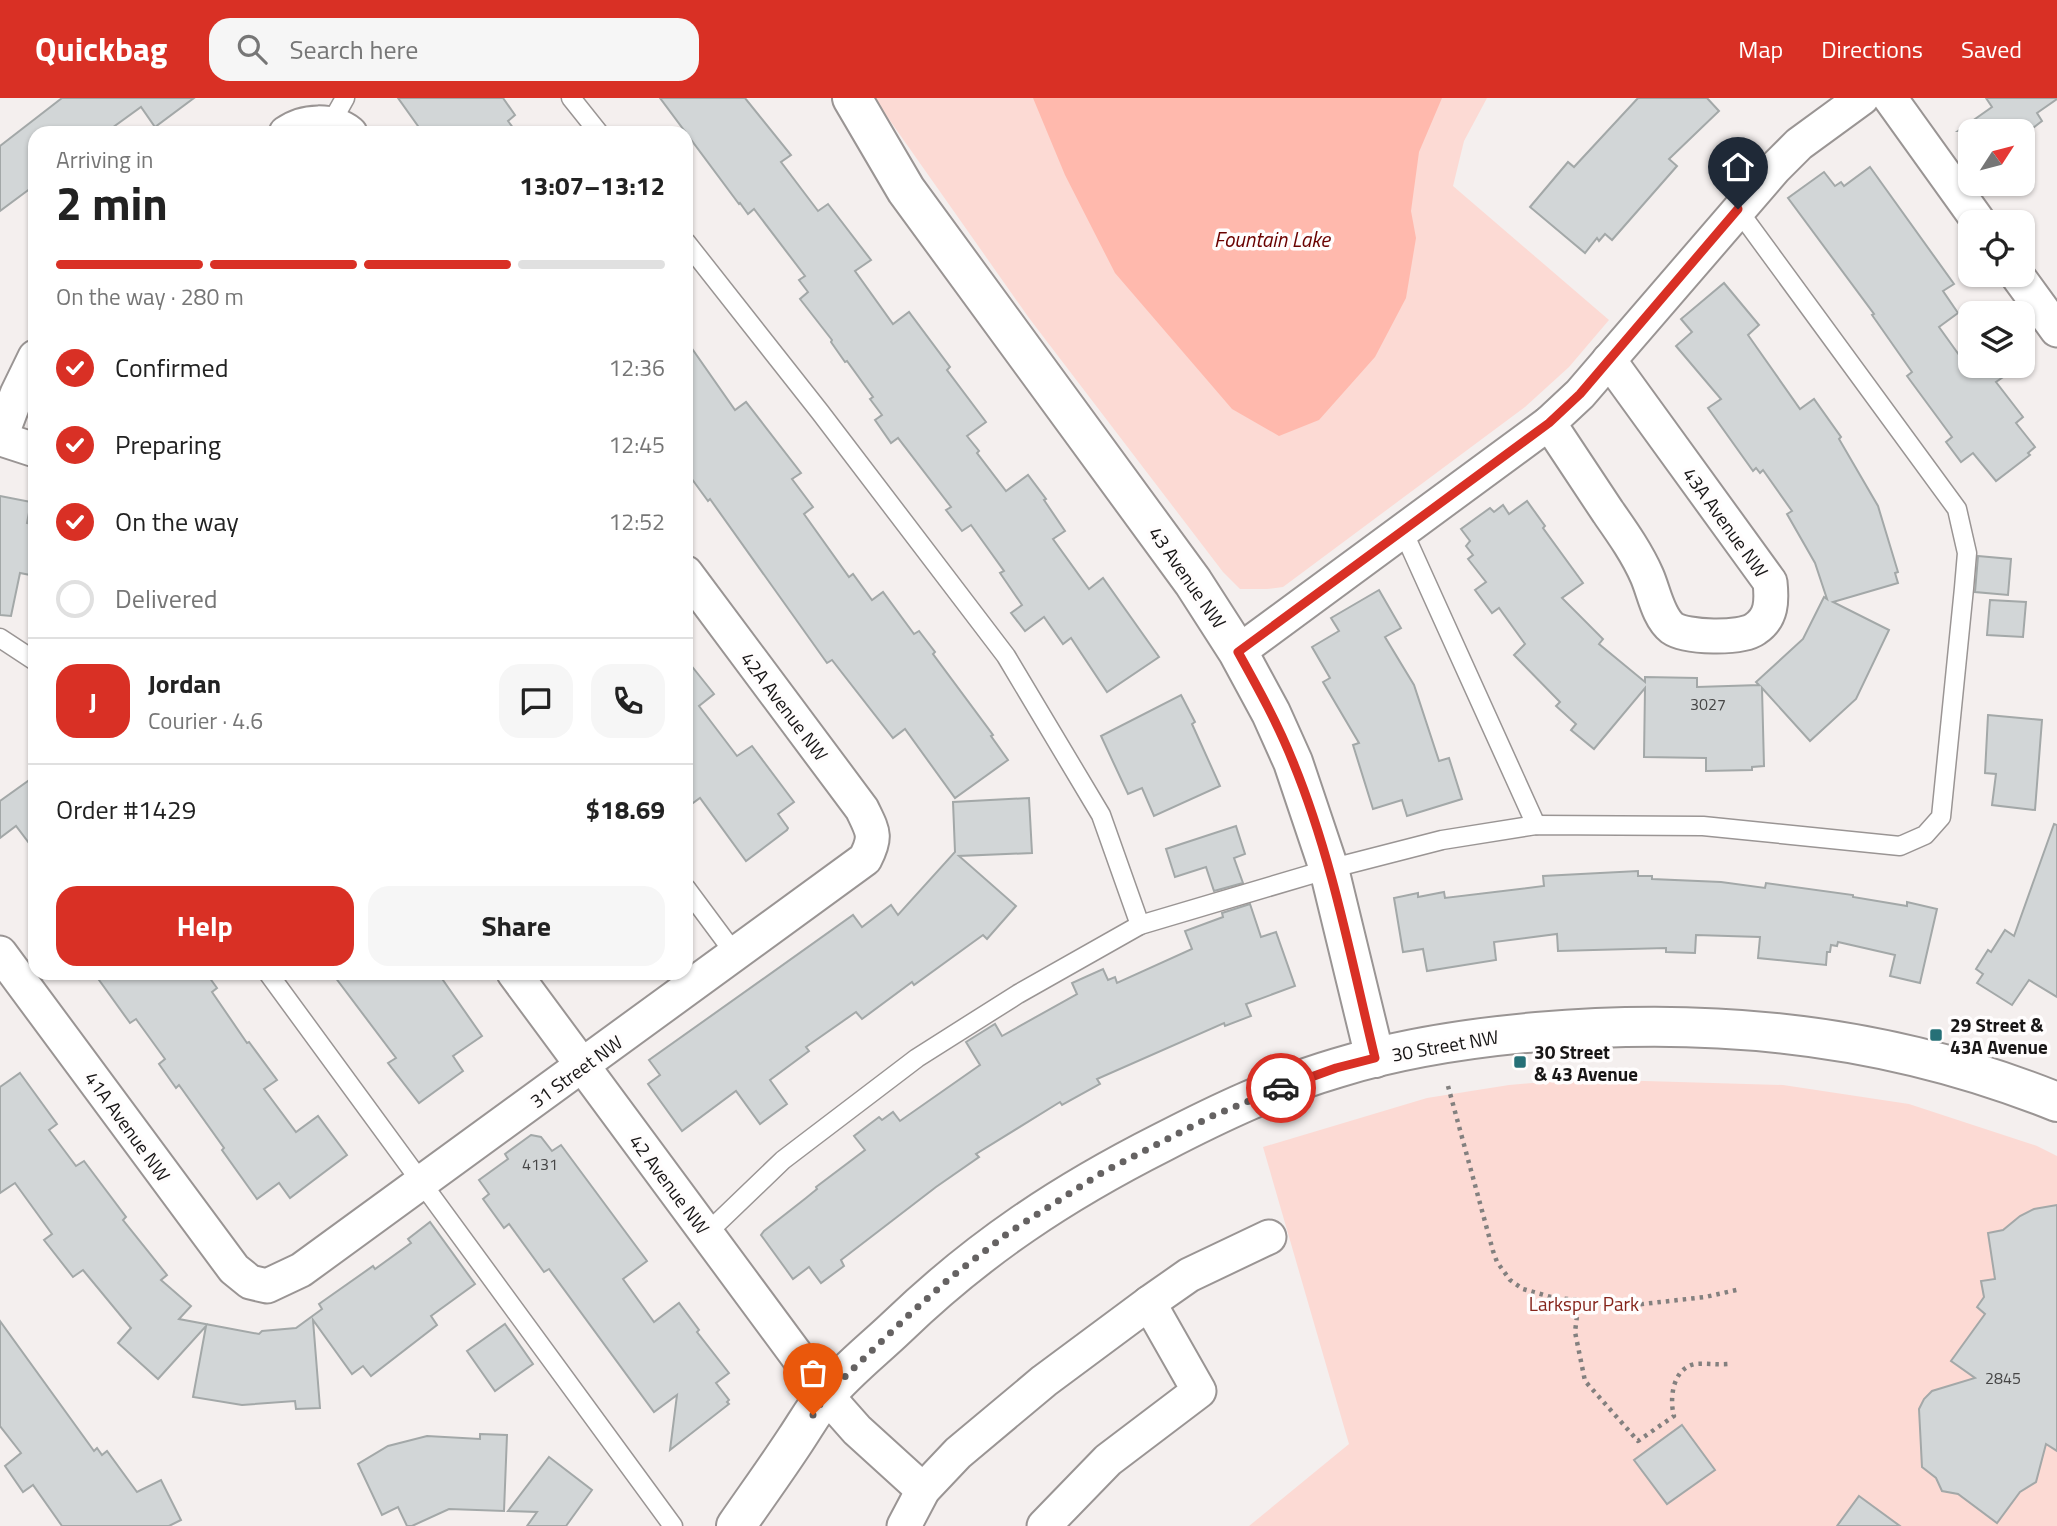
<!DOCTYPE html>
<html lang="en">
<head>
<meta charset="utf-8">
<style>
	:root { --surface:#fff; --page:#f6f6f6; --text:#222; --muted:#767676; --line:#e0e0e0; --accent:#d93025 }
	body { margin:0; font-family:"Titillium Web",sans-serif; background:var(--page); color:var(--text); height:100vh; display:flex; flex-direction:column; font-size:26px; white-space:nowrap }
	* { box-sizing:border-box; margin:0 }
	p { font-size:23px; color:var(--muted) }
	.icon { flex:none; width:38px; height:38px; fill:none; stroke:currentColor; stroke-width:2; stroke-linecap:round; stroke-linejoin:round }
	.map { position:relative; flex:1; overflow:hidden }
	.sheet { position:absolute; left:28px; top:28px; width:665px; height:854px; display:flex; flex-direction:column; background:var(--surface); border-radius:21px; box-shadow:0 2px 5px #0004 }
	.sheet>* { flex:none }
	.needle { width:46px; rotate:54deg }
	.tools { position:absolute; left:1958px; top:21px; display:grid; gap:14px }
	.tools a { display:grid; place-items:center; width:77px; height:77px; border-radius:14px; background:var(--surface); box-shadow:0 2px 5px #0004; font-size:35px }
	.pin { position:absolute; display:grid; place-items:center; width:60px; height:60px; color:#fff; margin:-72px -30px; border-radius:50% 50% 50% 0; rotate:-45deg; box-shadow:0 0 7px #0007 }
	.pin .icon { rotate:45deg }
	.courier { position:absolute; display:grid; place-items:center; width:70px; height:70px; margin:-35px; border:5px solid #d93025; border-radius:50%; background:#fff; color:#222; box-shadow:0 2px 9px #0007 }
	.overview em { font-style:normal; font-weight:700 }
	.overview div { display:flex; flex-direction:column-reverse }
	.overview { display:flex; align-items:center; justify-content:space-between; height:119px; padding:0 28px }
	h1 { font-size:46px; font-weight:700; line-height:52px }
	.bar { display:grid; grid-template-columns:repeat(4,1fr); gap:10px 7px; align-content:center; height:84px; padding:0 28px }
	.bar i { height:9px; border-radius:5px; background:var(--line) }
	.bar .active { background:var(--accent) }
	.bar p { grid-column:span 4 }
	.line { display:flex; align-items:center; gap:18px; padding:0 28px; border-top:2px solid var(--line) }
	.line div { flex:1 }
	.round { display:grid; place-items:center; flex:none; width:74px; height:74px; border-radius:21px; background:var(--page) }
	ol { padding:0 28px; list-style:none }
	li { display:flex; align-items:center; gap:21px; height:77px }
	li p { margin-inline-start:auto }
	li .icon { padding:7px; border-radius:50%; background:var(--accent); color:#fff; stroke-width:4 }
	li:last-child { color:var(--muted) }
	li i { width:38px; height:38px; border:4px solid var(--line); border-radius:50% }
	.button { display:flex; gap:14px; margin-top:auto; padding:14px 28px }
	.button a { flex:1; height:80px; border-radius:21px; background:var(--accent); color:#fff; font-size:28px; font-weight:700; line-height:80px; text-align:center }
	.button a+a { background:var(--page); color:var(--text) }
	header { display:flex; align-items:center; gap:42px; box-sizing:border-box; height:98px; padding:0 35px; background:var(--accent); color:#fff }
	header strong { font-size:33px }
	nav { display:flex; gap:38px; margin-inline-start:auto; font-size:24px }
	.search { width:490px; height:63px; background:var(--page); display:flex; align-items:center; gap:18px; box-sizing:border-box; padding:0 24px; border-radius:21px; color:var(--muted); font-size:26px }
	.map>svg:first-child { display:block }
	.green { fill:#fcdad4 }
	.water { fill:#ffb9ad }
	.building { fill:#d2d6d7; stroke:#a3a8a8; stroke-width:2 }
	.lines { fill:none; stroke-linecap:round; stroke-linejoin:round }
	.lane-casing { stroke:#9a9594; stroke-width:21 }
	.street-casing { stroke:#9a9594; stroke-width:37 }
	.secondary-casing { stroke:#9a9594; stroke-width:42 }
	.path { stroke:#83807f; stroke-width:4.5; stroke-dasharray:3.5 5; stroke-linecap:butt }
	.lane { stroke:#fff; stroke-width:18 }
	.street { stroke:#fff; stroke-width:33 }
	.secondary { stroke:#fff; stroke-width:38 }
	.done { stroke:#656262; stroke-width:7; stroke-dasharray:0 12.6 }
	.route { stroke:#d93025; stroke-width:9 }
	.poi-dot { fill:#267077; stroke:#fffdfd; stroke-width:2.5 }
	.labels { text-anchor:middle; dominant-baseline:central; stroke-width:7; stroke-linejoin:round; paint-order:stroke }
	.number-label { font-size:16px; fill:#464646 }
	.street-label { font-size:19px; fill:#181616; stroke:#fffdfd }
	.poi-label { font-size:19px; font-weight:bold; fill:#181616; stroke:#fffdfd; text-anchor:start }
	.park-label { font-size:19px; fill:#86251b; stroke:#fffdfd }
	.water-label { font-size:21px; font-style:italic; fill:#6a0200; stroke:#fffdfd }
</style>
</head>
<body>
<header>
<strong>Quickbag</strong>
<div class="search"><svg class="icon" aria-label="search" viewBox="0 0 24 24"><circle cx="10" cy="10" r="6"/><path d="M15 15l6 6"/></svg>Search here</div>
<nav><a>Map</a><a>Directions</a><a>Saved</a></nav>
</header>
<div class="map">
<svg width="2057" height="1428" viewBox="0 0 2057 1428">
	<rect width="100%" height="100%" fill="#f4efee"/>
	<g class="green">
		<polygon points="874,0 1487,0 1464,43 1453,88 1609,222 1569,269 1525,309 1283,489 1267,491 1240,491 1223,474 1029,220"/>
		<polygon points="1577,981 1783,987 1909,1006 2037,1048 2057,1058 2057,1428 1249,1428 1349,1346 1263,1049 1427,1000 1509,987"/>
	</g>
	<polygon class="water" points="1033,0 1442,0 1419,54 1411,113 1416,140 1406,200 1375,259 1319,322 1279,338 1232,311 1115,175 1065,77"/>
	<g class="building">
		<polygon points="62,0 194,0 155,29 141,9 105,35 35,35 35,87 0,113 0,48"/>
		<polygon points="398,0 503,0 515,17 508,23 517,35 423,35"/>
		<polygon points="660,0 745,0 791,57 781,64 818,113 828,106 871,162 855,173 893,226 909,214 950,269 947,272 986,324 967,338 979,353 977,355 1006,393 1028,377 1046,401 1044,402 1065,433 1053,441 1089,491 1103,480 1159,559 1107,594 1071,540 1063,546 1044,519 1025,533 1011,515 1022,507 1000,475 1004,473 971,427 962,433 946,412 951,409 898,340 891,345 875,322 882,317 870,301 873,299 847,263 845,264 831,244 832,242 800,201 808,194 799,182 805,178 754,111 748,116 740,105 739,106"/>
		<polygon points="1638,0 1707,0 1719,13 1669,61 1677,68 1612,142 1605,136 1599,143 1597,140 1585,155 1530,109 1568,64 1574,69"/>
		<polygon points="1986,0 2057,0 2057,1 2037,15 2042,23 2029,33 1958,33 1992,9"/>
		<polygon points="1870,69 1954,186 1943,193 1958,215 1939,229 1967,268 2019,268 1996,284 2023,319 2016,325 2035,349 2028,355 2030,357 1996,383 1973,355 1961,364 1946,344 1952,339 1907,278 1912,274 1872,217 1874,216 1788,100 1824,74 1835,88 1841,84 1844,88"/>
		<polygon points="1724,185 1759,227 1748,237 1800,311 1814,301 1841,339 1839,341 1878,408 1898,474 1895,475 1898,485 1833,504 1889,532 1856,601 1810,643 1762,590 1764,668 1752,669 1752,672 1706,673 1706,660 1644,659 1645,590 1594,651 1571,632 1576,626 1556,608 1560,604 1514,557 1525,546 1499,510 1492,515 1475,492 1486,484 1468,461 1473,457 1466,448 1470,443 1461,431 1490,410 1494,414 1503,407 1509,416 1527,403 1545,428 1543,430 1583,485 1562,500 1603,541 1599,546 1645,584 1645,579 1697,580 1697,589 1759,587 1756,584 1803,541 1824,499 1827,501 1815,465 1787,416 1792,413 1763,372 1760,375 1756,370 1753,373 1708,310 1721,301 1676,248 1692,234 1681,221"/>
		<polygon points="686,242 735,312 746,304 801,375 792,381 813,409 804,416 849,479 853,476 872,502 883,494 914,536 919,533 935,554 933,556 993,637 991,638 1008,662 955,700 905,631 893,640 832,562 827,565 710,401 708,403 686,373"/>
		<polygon points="0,398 31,404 27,425 35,427 35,478 20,475 11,518 0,517"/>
		<polygon points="1978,458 2011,461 2008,497 1975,494"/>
		<polygon points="1379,492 1401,530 1385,539 1414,587 1439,663 1449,660 1462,701 1407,718 1402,702 1373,711 1353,647 1359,645 1323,584 1330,580 1312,549 1339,533 1331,520"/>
		<polygon points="1990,502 2026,504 2023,539 1987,537"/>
		<polygon points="686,561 714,596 699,608 737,658 752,648 794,704 778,716 788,730 787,732 746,763 700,700 686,710"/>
		<polygon points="1181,597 1195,624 1192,626 1220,688 1154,718 1142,690 1128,696 1101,638"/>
		<polygon points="1988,617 2042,622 2035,712 1992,707 1996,676 1985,675"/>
		<polygon points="35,678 35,753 16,728 0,740 0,703"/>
		<polygon points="1029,700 1032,755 959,758 1016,808 987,841 983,837 914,887 912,884 862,921 856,914 806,949 809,953 770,982 787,1006 760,1026 736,993 682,1033 648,986 660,977 649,962 853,817 862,829 891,807 898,817 955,754 953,704"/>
		<polygon points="2054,726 2057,727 2057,899 2029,882 2012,907 1977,885 1983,876 1976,871 1988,852 1991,854 2005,832 2014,838"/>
		<polygon points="1236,728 1245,756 1234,760 1243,785 1214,793 1206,769 1175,779 1166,751"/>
		<polygon points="1638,773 1638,778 1652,778 1652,781 1721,784 1765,790 1766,785 1853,797 1853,799 1907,808 1907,804 1937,811 1920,885 1890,878 1895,857 1838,844 1837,848 1831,847 1830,854 1827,854 1826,867 1758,860 1760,839 1696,837 1695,855 1666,854 1666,850 1558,853 1557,836 1494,844 1496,862 1427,873 1423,851 1403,854 1394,800 1418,795 1418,799 1444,794 1445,800 1544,788 1543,778"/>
		<polygon points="1250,806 1261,839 1276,834 1295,888 1246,906 1251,918 1225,928 1224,925 1097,981 1100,986 1062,1007 1060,1004 976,1056 979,1059 936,1089 841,1162 844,1168 821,1185 809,1169 793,1181 761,1137 764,1133 806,1100 817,1091 816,1089 865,1052 854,1038 879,1019 882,1022 893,1014 900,1023 980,967 966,944 995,926 1002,938 1077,896 1072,885 1103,871 1108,882 1115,879 1117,885 1192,851 1185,833 1223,819 1222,815"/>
		<polygon points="94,875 206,875 217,890 212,894 247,945 249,944 277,982 264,991 296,1034 318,1018 347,1057 290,1100 279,1085 257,1101 222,1052 224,1050 179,987 176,990 159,966 165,961 136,921 130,925"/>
		<polygon points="332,875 438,875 482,938 453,958 463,973 419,1005 388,965 396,960"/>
		<polygon points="20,975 57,1026 49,1032 76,1068 84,1063 126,1119 123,1122 167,1177 161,1182 191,1208 179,1221 259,1236 262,1233 296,1230 322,1211 319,1206 373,1168 375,1171 411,1145 408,1141 430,1124 475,1186 431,1218 437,1227 371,1278 363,1268 352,1276 313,1222 320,1310 296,1311 295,1303 242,1307 193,1299 206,1228 158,1281 118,1245 131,1230 83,1172 73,1179 44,1142 52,1136 15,1085 0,1095 0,989"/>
		<polygon points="531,1037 541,1039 552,1053 561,1047 647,1163 623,1181 654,1224 679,1205 699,1232 697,1234 729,1275 716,1285 729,1302 727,1304 729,1306 670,1352 677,1297 654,1314 549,1171 544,1174 509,1126 504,1130 483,1101 489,1096 479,1082 508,1061 505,1056"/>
		<polygon points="2057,1107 2057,1353 2046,1346 2036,1384 2020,1394 1997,1425 1958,1396 1942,1393 1936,1380 1922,1369 1919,1311 1924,1301 1932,1293 1975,1280 1951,1263 1985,1216 1977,1209 1984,1199 1981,1183 1995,1181 1988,1135 2003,1132 2020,1118 2034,1111"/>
		<polygon points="0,1223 94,1353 97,1350 102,1357 107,1353 137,1394 161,1382 181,1422 169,1428 62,1428 33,1387 23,1394 5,1368 21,1355 0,1328"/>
		<polygon points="505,1226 533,1266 495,1293 467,1253"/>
		<polygon points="1682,1327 1715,1372 1667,1406 1634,1362"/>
		<polygon points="480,1336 507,1337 504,1413 449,1411 412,1428 407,1428 398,1409 382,1417 358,1366 388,1348 427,1338 480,1341"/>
		<polygon points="549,1359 592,1392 566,1428 527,1428 537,1414 508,1413"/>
		<polygon points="1859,1398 1900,1428 1837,1428"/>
	</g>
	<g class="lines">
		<g class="lane-casing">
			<g id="lane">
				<polyline points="571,0 599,35"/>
				<polyline points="331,25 345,0"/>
				<polyline points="686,144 820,314 1006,558 1101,717 1140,827"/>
				<polyline points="1403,433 1536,727"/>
				<polyline points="0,540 35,563"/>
				<polyline points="686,790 735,856"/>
				<polyline points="268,875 673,1428"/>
				<polyline points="707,1135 783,1062 917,960 1018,896 1140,827 1329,771 1442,742 1536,727 1703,728 1900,748 1925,737 1941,719 1964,490 1967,455 1957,411 1738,112"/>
			</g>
		</g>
		<g class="street-casing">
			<g id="street">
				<polyline points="1890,0 1979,124"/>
				<path d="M286,35C304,22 332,21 350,35"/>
				<polyline points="2017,177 2057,232"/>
				<path d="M1549,325C1569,355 1588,384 1608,414C1622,434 1637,455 1647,478C1654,494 1658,519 1672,530C1686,540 1741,541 1755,531C1772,520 1772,503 1770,484L1609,262"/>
				<polyline points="0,341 17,296 35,259"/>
				<polyline points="1,341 35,352"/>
				<polyline points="1238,554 1549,325 1580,296 1775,70 1799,46 1862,0"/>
				<path d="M0,855L234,1171L250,1184L267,1188L301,1172L865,761C877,738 873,734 862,711L686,475"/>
				<polyline points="514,875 826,1297 857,1332 923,1392"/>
				<polyline points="1149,1205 1189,1177 1269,1139"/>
				<polyline points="904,1428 923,1392 958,1355 1044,1283 1149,1205 1199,1293 1108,1362 1044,1428"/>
			</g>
		</g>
		<g class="secondary-casing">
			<g id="secondary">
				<polyline points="852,0 906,92 1193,484 1238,554 1271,615 1293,664 1329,771 1375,960"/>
				<path d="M736,1428C756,1399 777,1370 796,1341C806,1326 815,1310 826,1297C847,1272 874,1251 897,1229C979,1150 1062,1095 1163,1044C1219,1015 1276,988 1337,970C1402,950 1469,940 1537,934C1715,918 1891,937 2057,1004"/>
			</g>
		</g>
		<g class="path">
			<polyline points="1448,988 1493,1153 1497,1164 1510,1182 1523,1191 1551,1199 1625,1208 1705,1199 1741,1191"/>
			<path d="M1579,1202L1575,1234L1585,1283L1638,1343L1674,1318C1669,1300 1673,1270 1695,1266C1706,1265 1717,1267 1729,1266"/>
		</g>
		<use href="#lane" class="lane"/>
		<use href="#street" class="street"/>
		<use href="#secondary" class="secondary"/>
	</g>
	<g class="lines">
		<polyline class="done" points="813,1317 826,1297 910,1216 950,1180 1008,1135 1103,1074 1210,1019 1281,990"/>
		<path class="route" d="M1281,990L1336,970L1375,960C1351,861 1332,759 1293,664C1278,626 1258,590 1238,554L1549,325L1580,296L1738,111"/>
	</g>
	<g class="poi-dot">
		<rect x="1929" y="930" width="14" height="14" rx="3.5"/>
		<rect x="1513" y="957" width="14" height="14" rx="3.5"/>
	</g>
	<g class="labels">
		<g class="number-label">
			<text x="1708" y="606">3027</text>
			<text x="540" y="1066">4131</text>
			<text x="2003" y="1280">2845</text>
		</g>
		<g class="street-label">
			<text transform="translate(1726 424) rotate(54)">43A Avenue NW</text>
			<text transform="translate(1188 479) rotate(55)">43 Avenue NW</text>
			<text transform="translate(785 608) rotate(53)">42A Avenue NW</text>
			<text transform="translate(1445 947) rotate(-10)">30 Street NW</text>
			<text transform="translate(576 973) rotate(-36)">31 Street NW</text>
			<text transform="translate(128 1028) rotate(54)">41A Avenue NW</text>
			<text transform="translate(670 1086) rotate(53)">42 Avenue NW</text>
		</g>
		<g class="poi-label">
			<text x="1950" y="926">29 Street &amp;<tspan x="1950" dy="22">43A Avenue</tspan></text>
			<text x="1534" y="953">30 Street<tspan x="1534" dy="22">&amp; 43 Avenue</tspan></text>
		</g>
		<g class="park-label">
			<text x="1584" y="1205">Larkspur Park</text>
		</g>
		<g class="water-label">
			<text x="1272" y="141">Fountain Lake</text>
		</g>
	</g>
</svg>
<div class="tools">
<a><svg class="needle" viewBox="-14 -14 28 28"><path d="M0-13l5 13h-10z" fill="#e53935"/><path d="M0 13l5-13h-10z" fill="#767676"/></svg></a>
<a><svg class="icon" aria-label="locate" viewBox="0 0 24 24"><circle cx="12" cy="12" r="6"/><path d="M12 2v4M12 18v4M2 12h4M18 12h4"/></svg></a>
<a><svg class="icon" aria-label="layers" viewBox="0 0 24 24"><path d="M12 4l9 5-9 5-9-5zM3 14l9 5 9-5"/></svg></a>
</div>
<div class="pin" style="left:813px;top:1317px;background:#ea580c"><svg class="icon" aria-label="bag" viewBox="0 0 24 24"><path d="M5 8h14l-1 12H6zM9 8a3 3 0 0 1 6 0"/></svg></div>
<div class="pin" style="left:1738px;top:111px;background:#1f2937"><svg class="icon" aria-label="home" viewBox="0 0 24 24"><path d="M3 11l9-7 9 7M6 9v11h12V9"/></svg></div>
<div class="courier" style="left:1281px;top:990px"><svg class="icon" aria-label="car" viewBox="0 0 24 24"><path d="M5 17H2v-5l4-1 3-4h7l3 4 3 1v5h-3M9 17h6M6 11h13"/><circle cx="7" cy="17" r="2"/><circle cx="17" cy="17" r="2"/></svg></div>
<section class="sheet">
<div class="overview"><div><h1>2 min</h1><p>Arriving in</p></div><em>13:07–13:12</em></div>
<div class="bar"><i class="active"></i><i class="active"></i><i class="active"></i><i></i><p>On the way · 280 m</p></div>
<ol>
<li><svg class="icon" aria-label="check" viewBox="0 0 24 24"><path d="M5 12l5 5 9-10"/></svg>Confirmed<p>12:36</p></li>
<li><svg class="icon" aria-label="check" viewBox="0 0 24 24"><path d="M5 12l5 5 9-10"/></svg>Preparing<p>12:45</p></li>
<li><svg class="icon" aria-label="check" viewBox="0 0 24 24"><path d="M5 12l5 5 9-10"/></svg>On the way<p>12:52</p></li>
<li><i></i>Delivered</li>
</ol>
<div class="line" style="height:126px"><b class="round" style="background:var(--accent);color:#fff">J</b><div><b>Jordan</b><p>Courier · 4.6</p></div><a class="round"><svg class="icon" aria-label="chat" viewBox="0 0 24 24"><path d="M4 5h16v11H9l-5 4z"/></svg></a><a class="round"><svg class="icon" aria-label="phone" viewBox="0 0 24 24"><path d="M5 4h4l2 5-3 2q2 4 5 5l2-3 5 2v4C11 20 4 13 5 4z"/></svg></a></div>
<div class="line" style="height:91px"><div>Order #1429</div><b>$18.69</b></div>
<div class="button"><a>Help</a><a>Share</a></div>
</section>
</div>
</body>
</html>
